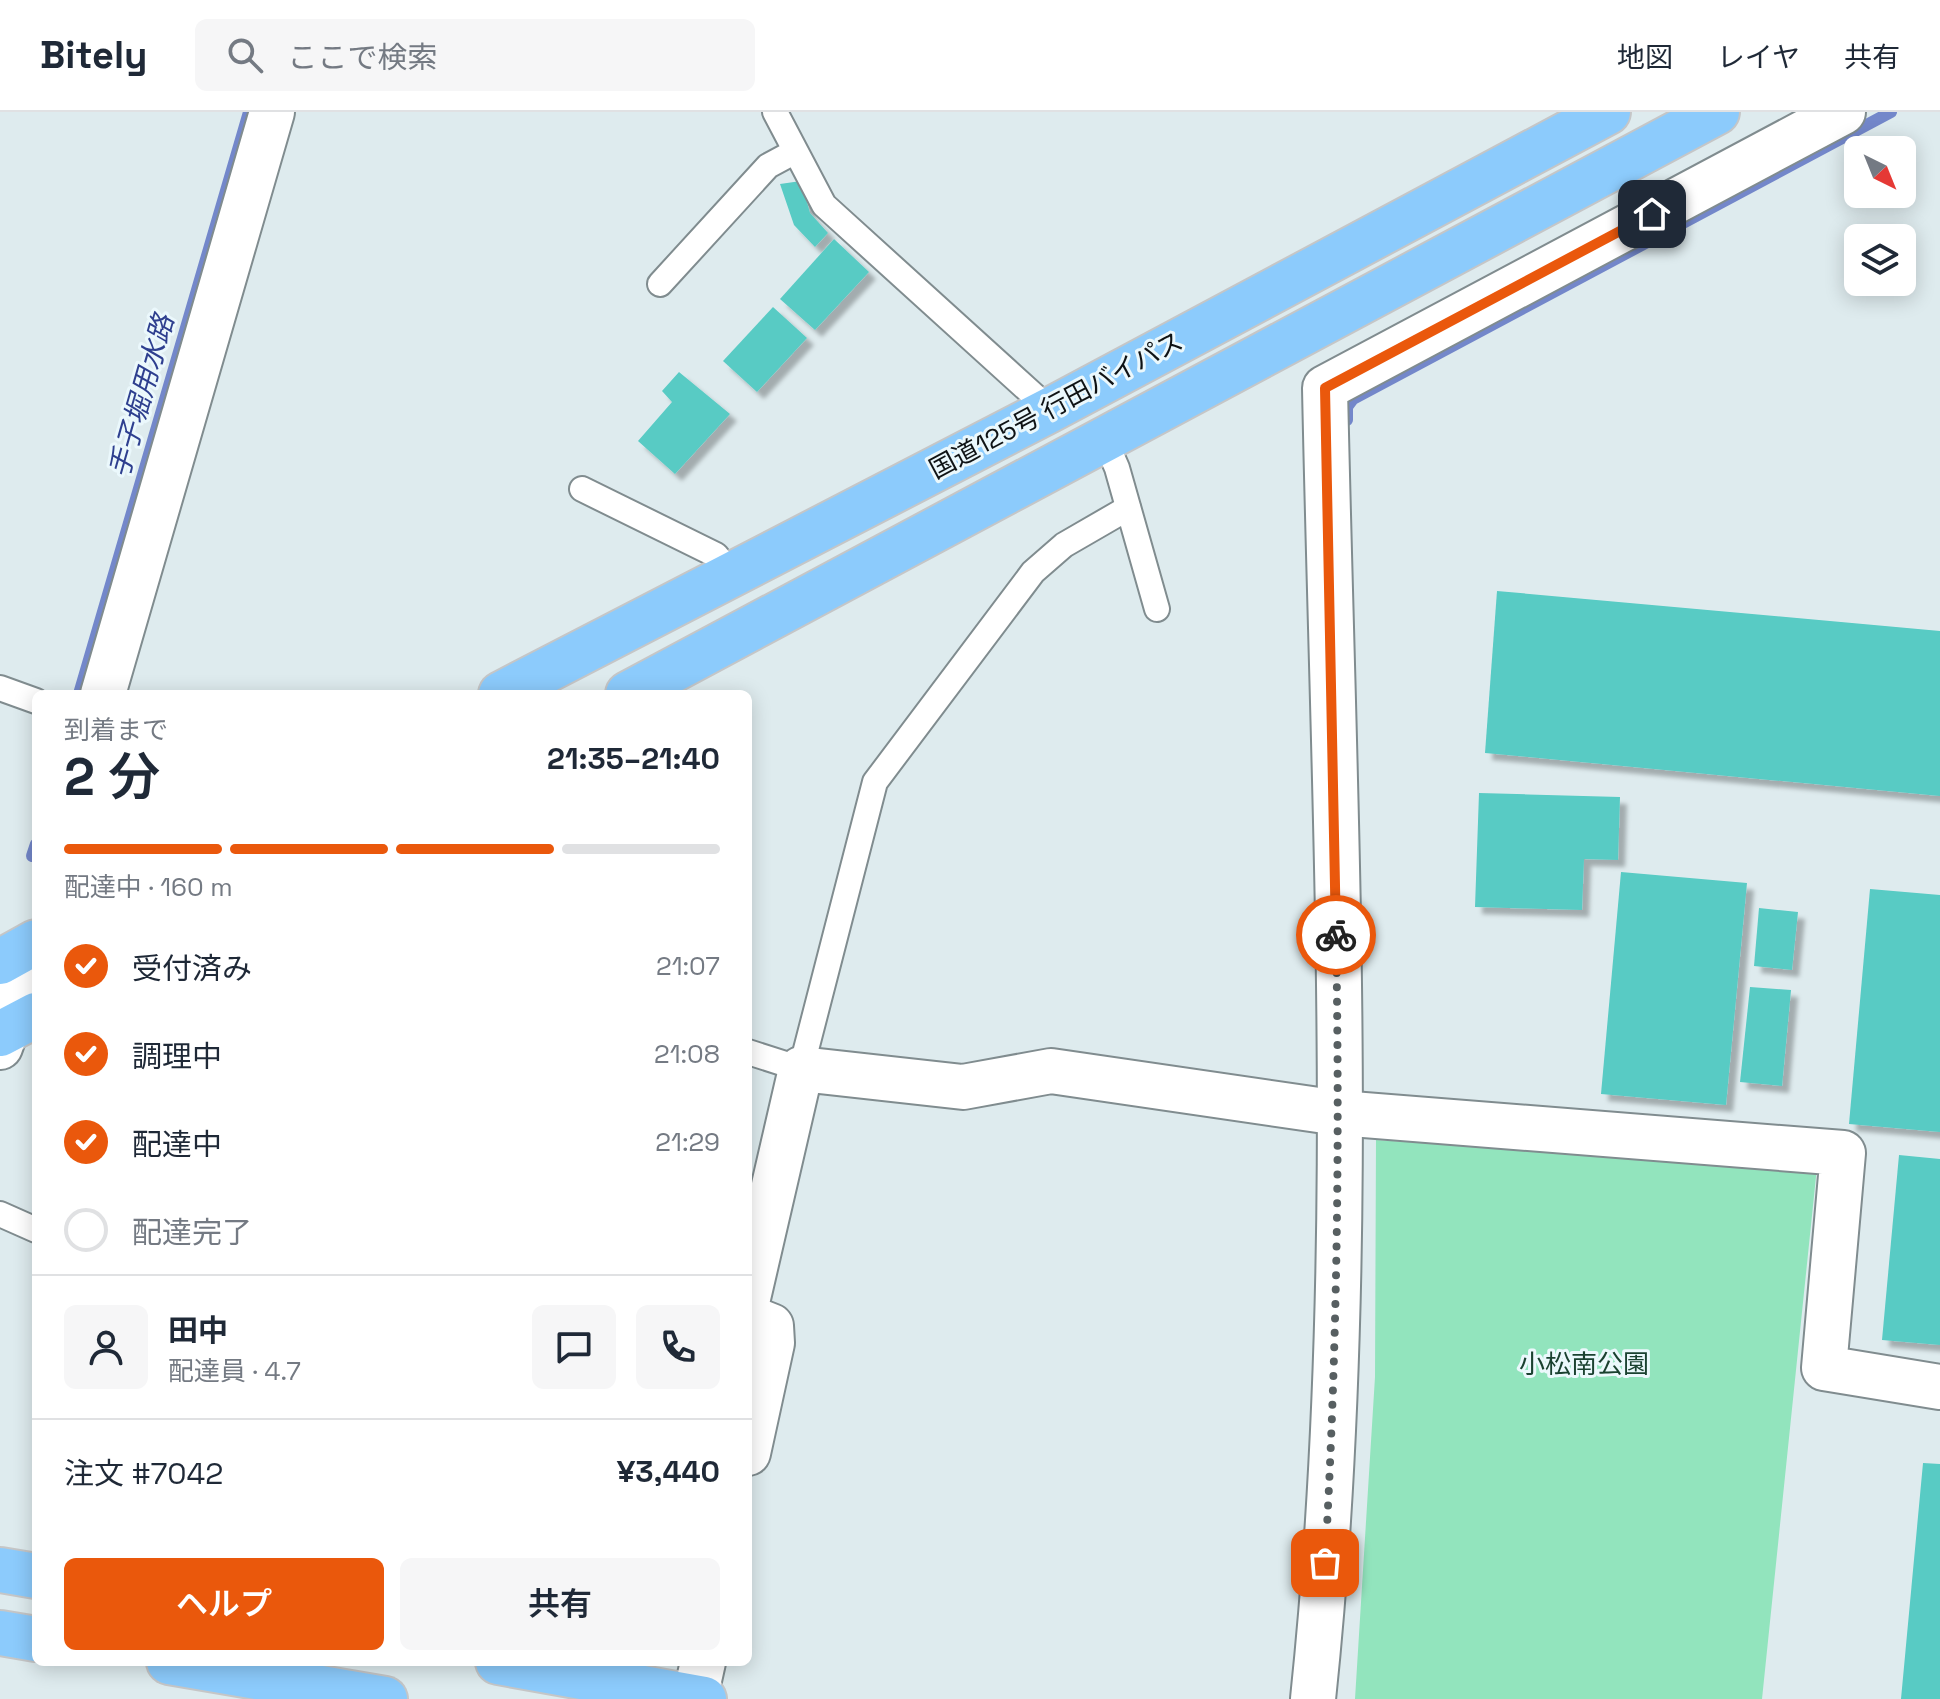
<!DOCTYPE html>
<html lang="ja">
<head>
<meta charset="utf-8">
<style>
	:root { --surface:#fff; --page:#f6f6f7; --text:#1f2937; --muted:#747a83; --line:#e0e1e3; --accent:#ea580c }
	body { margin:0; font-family:"Space Grotesk","Noto Sans JP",sans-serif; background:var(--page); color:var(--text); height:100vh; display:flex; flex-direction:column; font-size:30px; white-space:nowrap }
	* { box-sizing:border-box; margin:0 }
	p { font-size:26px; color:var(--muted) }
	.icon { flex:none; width:44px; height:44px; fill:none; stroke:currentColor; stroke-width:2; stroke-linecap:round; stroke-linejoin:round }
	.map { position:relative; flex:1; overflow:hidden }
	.panel { position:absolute; left:32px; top:578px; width:720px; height:976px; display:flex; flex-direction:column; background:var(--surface); border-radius:12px; box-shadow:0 4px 20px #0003 }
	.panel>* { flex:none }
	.needle { width:52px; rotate:137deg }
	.controls { position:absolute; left:1844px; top:24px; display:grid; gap:16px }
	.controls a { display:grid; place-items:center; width:72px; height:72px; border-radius:12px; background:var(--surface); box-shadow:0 4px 20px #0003; font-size:40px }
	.pin { position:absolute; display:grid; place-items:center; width:68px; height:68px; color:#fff; margin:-34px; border-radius:16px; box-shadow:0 4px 12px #0006 }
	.courier { position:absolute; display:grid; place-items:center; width:80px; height:80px; margin:-40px; border:6px solid #ea580c; border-radius:50%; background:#fff; color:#222; box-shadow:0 2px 10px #0007 }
	.summary em { font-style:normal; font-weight:600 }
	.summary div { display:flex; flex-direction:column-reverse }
	.summary { display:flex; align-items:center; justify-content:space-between; height:136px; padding:0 32px }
	h1 { font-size:52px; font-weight:600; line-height:60px }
	.bar { display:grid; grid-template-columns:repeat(4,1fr); gap:12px 8px; align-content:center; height:96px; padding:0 32px }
	.bar i { height:10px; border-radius:6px; background:var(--line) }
	.bar .active { background:var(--accent) }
	.bar p { grid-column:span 4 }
	.line { display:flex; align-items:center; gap:20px; padding:0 32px; border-top:2px solid var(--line) }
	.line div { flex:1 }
	.round { display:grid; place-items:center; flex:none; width:84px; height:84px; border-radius:12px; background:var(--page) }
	ol { padding:0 32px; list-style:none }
	li { display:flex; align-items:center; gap:24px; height:88px }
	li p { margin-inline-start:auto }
	li .icon { padding:8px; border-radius:50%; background:var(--accent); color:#fff; stroke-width:4 }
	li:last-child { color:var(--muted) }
	li i { width:44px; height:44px; border:4px solid var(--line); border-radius:50% }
	.cta { display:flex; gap:16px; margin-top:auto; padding:16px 32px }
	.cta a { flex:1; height:92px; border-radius:12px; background:var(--accent); color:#fff; font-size:32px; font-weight:600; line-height:92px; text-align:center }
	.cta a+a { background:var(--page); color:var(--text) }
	header { display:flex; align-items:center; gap:48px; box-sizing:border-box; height:112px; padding:0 40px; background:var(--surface); border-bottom:2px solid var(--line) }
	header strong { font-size:38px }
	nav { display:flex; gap:44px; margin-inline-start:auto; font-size:28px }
	.search { width:560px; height:72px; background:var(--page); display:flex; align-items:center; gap:20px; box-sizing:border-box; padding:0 28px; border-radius:12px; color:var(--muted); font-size:30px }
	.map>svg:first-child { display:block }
	.green { fill:#92e4bd }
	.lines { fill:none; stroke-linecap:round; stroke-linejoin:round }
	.stream { stroke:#7387ca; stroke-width:12 }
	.building { fill:#58cbc4; filter:url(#shadow) }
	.service-casing { stroke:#808c8f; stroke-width:28 }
	.minor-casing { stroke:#808c8f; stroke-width:48 }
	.trunk-casing { stroke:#c5c6c7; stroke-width:48 }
	.service { stroke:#fff; stroke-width:24 }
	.minor { stroke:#fff; stroke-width:44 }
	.trunk { stroke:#8ccbfc; stroke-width:44 }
	.done { stroke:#575f61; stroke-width:8; stroke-dasharray:0 14.4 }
	.route { stroke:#ea580c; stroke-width:10 }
	.labels { text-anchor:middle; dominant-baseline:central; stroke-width:6; stroke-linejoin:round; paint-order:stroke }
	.street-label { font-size:26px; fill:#0f1315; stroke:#ebf8fc }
	.park-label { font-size:26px; fill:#1a4130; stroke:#ebf8fc }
	.water-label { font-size:28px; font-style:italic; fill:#2e3f8f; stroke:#ebf8fc }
</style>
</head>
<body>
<header>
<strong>Bitely</strong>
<div class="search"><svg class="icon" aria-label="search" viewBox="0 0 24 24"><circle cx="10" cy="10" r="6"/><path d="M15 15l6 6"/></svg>ここで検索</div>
<nav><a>地図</a><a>レイヤ</a><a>共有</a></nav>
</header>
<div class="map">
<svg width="1940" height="1587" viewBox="0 0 1940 1587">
	<defs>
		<filter id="shadow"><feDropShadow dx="7" dy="7" stdDeviation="2" flood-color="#0004"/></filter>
	</defs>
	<rect width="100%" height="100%" fill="#deebee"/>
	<polygon class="green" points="1376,1028 1817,1055 1762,1587 1355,1587 1375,1265"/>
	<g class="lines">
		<g class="stream">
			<polyline points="1347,308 1347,295 1353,287 1891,0"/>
			<polyline points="79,582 249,0"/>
			<polyline points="32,744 36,732"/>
		</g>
	</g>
	<g class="building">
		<polygon points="801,69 810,101 828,121 815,135 794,113 780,72"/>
		<polygon points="834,127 869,160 815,218 780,187"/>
		<polygon points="773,195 807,226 757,280 723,249"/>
		<polygon points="679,260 730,302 675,362 638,329 672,290 662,279"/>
		<polygon points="1497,479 1940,519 1940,684 1485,641"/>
		<polygon points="1479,681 1620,685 1618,748 1584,747 1582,798 1475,795"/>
		<polygon points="1621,760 1747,771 1726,993 1601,982"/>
		<polygon points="1870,777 1940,783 1940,1020 1849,1012"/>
		<polygon points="1759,796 1798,800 1792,858 1754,854"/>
		<polygon points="1750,875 1791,878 1782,974 1740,970"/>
		<polygon points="1899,1043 1940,1047 1940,1233 1882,1228"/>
		<polygon points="1923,1351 1940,1352 1940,1587 1901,1587"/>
	</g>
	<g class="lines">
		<g class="service-casing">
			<g id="service">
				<polyline points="775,0 824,93 1050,298"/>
				<polyline points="660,172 768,54 794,40"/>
				<polyline points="1104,326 1117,356 1157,497"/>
				<polyline points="582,377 716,443 732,463"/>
				<polyline points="0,576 36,589"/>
				<polyline points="748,940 801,957 875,670 1033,460 1064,433 1128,396"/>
				<polyline points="0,1102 36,1118"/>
			</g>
		</g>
		<g class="minor-casing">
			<g id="minor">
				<polyline points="103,582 272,0"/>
				<polyline points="0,935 36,836"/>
				<polyline points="748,1186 801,957 963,975 1051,959 1339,1001 1843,1041 1824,1256 1940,1275"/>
				<polyline points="748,1205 771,1214 772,1231 748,1341"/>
				<polyline points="695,1586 703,1550"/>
				<path d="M1313,1587C1359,1152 1334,712 1325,276L1843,0"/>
			</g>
		</g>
		<g class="trunk-casing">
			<g id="trunk">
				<polyline points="501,582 1050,298 1608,0"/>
				<polyline points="628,582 1717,0"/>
				<polyline points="0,850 36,830"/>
				<polyline points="0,922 36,903"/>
				<polyline points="0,1458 36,1464"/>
				<polyline points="0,1521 36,1527"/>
				<polyline points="169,1550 385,1587"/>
				<polyline points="498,1550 704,1587"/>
			</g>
		</g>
		<use href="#service" class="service"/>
		<use href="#minor" class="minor"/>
		<use href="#trunk" class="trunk"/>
	</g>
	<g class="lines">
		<path class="done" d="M1325,1451C1337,1241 1340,1033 1336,823"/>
		<polyline class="route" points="1336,823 1325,276 1652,102"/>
	</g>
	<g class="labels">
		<g class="street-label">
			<text transform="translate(1056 293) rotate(-28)">国道125号 行田バイパス</text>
		</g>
		<g class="park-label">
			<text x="1584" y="1252">小松南公園</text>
		</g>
		<g class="water-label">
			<text transform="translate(141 284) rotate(-74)">手子堀用水路</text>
		</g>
	</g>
</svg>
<div class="controls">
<a><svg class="needle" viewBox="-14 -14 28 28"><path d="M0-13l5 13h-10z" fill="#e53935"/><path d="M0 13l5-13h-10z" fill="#747a83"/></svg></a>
<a><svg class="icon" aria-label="layers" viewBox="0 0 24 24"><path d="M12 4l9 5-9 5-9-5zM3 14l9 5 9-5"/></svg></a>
</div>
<div class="pin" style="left:1325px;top:1451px;background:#ea580c"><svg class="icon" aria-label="bag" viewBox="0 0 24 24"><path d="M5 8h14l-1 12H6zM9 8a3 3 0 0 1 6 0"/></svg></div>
<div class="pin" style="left:1652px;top:102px;background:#1f2937"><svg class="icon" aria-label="home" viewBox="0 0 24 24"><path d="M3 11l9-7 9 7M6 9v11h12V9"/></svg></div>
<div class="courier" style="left:1336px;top:823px"><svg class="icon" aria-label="bike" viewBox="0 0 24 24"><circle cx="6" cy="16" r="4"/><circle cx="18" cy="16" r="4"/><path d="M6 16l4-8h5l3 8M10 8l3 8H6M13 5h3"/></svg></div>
<section class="panel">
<div class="summary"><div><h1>2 分</h1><p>到着まで</p></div><em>21:35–21:40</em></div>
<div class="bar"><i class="active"></i><i class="active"></i><i class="active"></i><i></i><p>配達中 · 160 m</p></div>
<ol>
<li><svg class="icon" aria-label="check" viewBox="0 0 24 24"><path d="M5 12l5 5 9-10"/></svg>受付済み<p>21:07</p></li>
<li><svg class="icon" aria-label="check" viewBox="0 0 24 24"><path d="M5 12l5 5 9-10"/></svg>調理中<p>21:08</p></li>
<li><svg class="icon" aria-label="check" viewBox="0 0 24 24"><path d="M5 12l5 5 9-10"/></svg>配達中<p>21:29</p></li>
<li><i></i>配達完了</li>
</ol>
<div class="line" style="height:144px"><a class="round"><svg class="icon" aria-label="person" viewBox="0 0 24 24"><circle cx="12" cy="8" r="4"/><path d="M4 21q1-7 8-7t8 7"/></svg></a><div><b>田中</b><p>配達員 · 4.7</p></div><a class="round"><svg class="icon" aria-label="chat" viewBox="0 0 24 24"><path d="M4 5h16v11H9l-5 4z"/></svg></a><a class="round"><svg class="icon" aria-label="phone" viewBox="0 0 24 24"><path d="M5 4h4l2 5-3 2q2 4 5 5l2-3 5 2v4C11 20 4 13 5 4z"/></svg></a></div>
<div class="line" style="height:104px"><div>注文 #7042</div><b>¥3,440</b></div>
<div class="cta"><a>ヘルプ</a><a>共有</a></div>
</section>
</div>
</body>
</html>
